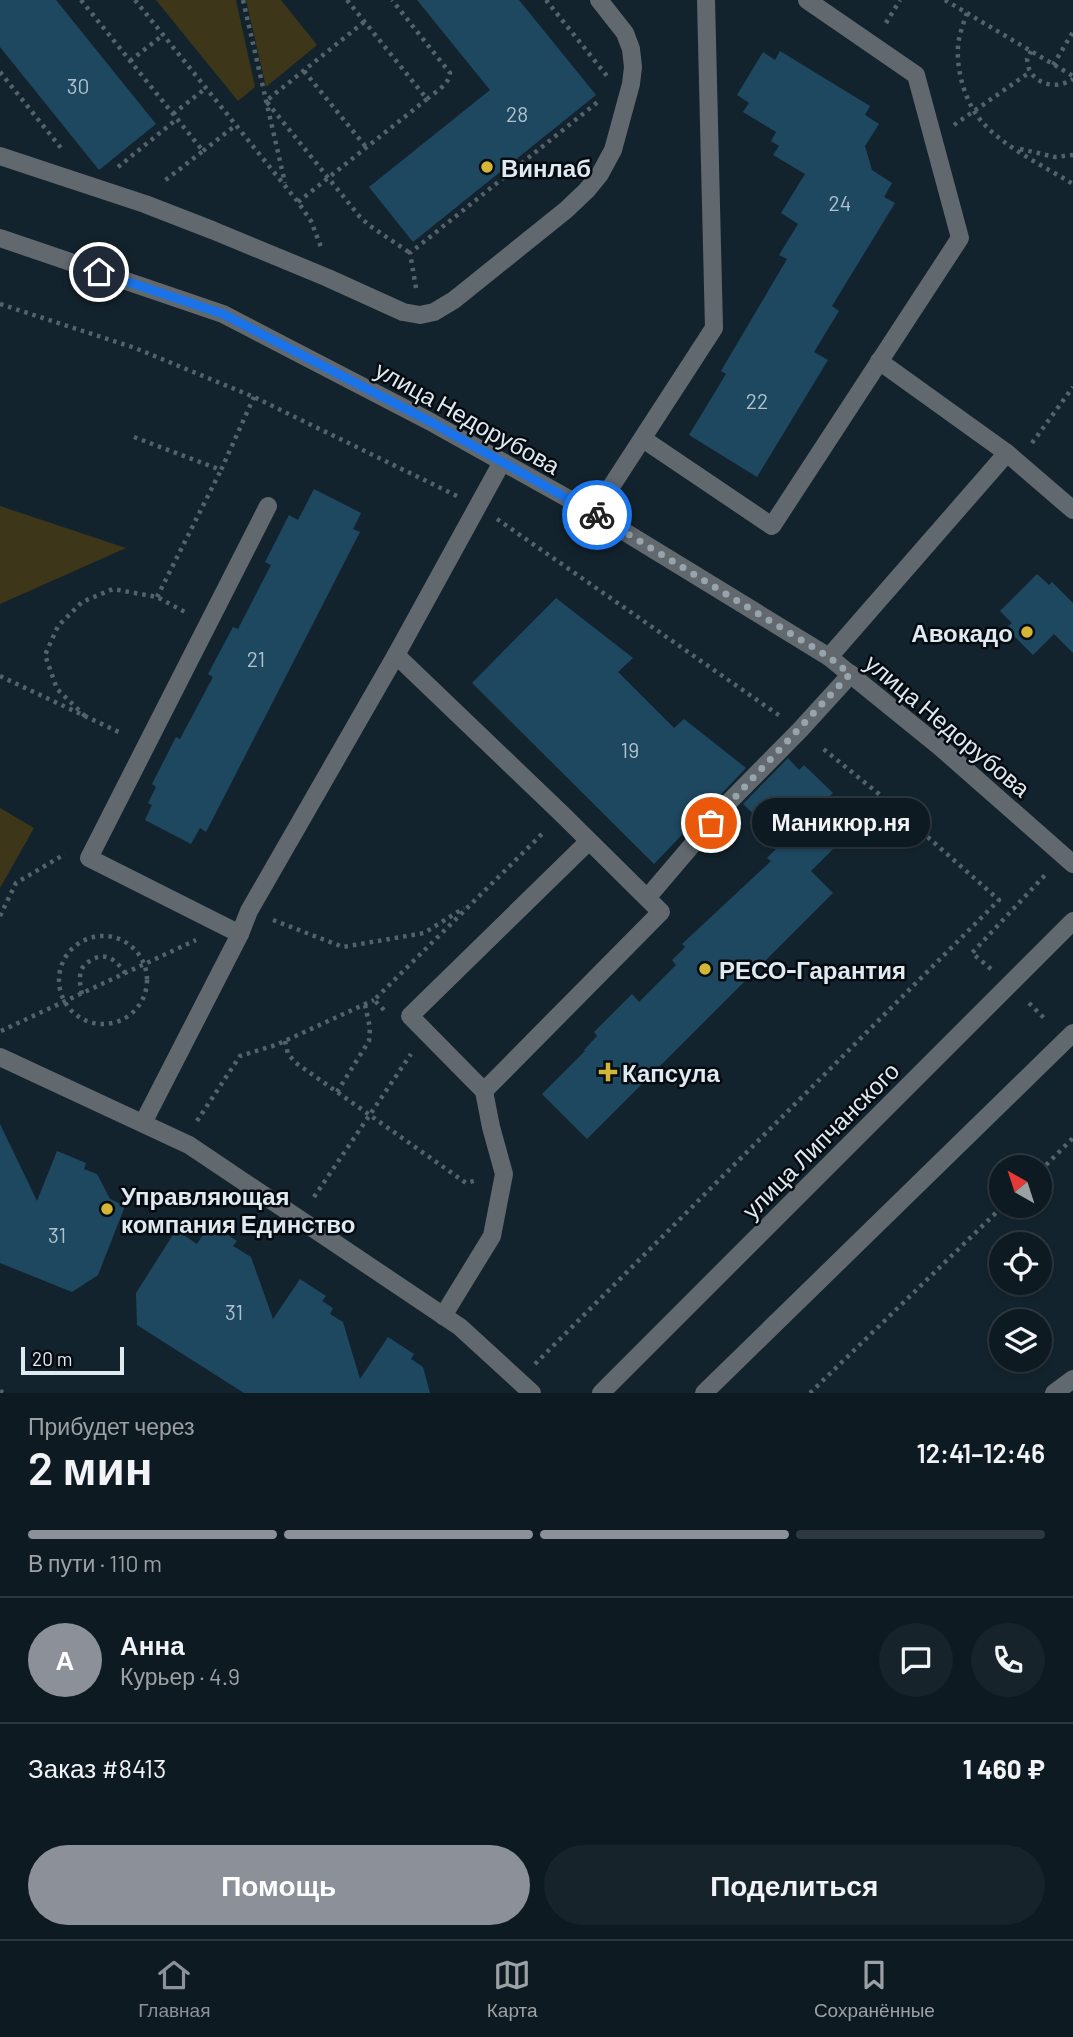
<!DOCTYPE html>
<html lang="ru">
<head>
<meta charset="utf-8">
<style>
	:root { --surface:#0e1a22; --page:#17232a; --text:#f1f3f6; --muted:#9ba1a5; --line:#2e3840; --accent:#8c9099 }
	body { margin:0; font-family:Barlow,sans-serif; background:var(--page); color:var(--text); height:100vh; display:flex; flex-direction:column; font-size:26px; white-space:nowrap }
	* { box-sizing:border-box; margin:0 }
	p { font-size:23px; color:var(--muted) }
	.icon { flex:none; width:38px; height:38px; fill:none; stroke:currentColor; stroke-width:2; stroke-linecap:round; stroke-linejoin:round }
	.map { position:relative; height:1393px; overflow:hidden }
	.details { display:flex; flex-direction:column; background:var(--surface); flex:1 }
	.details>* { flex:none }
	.needle { width:46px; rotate:321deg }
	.buttons { position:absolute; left:989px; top:1155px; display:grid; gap:14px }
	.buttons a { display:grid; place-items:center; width:63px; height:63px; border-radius:50%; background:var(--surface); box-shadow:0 2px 5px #0004,0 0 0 2px var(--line); font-size:35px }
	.scale { position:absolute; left:21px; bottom:18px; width:103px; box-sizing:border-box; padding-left:7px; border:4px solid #dfe9f0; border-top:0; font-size:19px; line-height:24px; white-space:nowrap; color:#dfe9f0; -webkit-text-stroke:5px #050b10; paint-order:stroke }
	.pin { position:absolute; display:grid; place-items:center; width:60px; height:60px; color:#fff; margin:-30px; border:4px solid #fff; border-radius:50%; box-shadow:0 2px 7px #0007 }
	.courier { position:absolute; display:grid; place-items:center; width:70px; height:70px; margin:-35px; border:5px solid #1a73e8; border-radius:50%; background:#fff; color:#222; box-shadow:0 2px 9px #0007 }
	.bubble { position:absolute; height:49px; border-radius:24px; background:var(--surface); box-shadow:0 2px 5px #0004,0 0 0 2px var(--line); font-size:23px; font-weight:600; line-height:49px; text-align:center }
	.overview em { font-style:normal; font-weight:600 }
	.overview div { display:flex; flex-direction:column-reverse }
	.overview { display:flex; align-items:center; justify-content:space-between; height:119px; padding:0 28px }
	h1 { font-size:46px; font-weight:600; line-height:52px }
	.bar { display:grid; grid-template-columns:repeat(4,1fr); gap:10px 7px; align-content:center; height:84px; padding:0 28px }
	.bar i { height:9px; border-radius:5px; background:var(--line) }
	.bar .active { background:var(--accent) }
	.bar p { grid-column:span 4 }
	.line { display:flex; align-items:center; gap:18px; padding:0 28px; border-top:2px solid var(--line) }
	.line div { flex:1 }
	.round { display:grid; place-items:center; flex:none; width:74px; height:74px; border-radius:37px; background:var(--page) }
	.primary-button { display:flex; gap:14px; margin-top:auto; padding:14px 28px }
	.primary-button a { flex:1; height:80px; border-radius:42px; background:var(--accent); color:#fff; font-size:28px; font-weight:600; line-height:80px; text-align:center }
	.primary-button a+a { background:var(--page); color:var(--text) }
	.menu { display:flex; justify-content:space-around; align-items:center; height:98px; border-top:2px solid var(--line); background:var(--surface); font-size:19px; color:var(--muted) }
	.menu a { display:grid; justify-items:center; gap:4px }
	.menu .active { color:var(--accent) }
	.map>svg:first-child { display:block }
	.green { fill:#3d3619 }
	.building { fill:#1e4860 }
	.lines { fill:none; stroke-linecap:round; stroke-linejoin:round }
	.path { stroke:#54626b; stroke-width:4.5; stroke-dasharray:3.5 5; stroke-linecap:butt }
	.minor { stroke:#61696f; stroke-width:18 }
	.done { stroke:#98a4ac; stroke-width:7; stroke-dasharray:0 12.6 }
	.route { stroke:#1a73e8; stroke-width:9 }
	.poi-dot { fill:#d3b635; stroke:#050b10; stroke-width:2.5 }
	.labels { text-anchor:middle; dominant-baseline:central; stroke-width:5; stroke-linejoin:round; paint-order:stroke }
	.number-label { font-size:21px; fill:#afc1cc }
	.poi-label { font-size:24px; font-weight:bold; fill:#dfe9f0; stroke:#050b10; text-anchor:start }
	.street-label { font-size:24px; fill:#dfe9f0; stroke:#050b10 }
</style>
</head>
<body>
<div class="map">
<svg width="1073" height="1393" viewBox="0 0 1073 1393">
	<rect width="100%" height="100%" fill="#13232d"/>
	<g class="green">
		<polygon points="156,0 236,0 255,87 238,101"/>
		<polygon points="246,0 281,0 317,45 266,87"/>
		<polygon points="0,506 126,548 0,604"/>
		<polygon points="0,808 34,828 0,888"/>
	</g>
	<g class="building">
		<polygon points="0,0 56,0 156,124 99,170 0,47"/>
		<polygon points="417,0 519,0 596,95 413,242 369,187 490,90"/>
		<polygon points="780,51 870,106 865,115 879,124 865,146 872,170 892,183 884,197 895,203 832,306 839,311 814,352 828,360 757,477 689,435 726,374 721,371 787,259 779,255 798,224 781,213 805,174 773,155 779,146 771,141 776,132 743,112 749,103 737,95 763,52 775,60"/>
		<polygon points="314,489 361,513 353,529 360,532 206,832 200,828 191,844 145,820 152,805 148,803 156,787 152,784 176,737 180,739 213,677 208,674 233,627 238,629 271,565 265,562 289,515 298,520"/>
		<polygon points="1037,574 1049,585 1052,582 1073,603 1073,653 1054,634 1033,655 1006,628 1012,623 1000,611"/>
		<polygon points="556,598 633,658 618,672 674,728 684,719 746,768 654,864 472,683"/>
		<polygon points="788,758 799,770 804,765 833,793 812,814 840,842 811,871 833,893 587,1139 542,1094 585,1051 584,1050 597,1036 594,1032 632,994 639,1002 676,965 672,960 685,947 682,944 771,861 767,858 783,842 743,804"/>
		<polygon points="0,1124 37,1201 57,1151 86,1163 84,1169 97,1174 110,1199 125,1206 98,1275 72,1292 0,1263"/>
		<polygon points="210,1224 237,1241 233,1246 251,1257 273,1319 300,1279 326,1296 322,1301 333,1308 330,1314 343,1322 360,1379 388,1337 414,1354 411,1359 423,1367 430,1393 244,1393 137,1325 136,1293 176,1230 197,1244"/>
	</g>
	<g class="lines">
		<g class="path">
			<polyline points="81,0 203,151 163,182"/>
			<polyline points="135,0 298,202 311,221 321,247"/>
			<polyline points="243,0 285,183"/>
			<path d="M347,0L427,99C435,92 449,85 450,73L392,0"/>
			<polyline points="546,0 607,76"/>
			<polyline points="945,0 1073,76"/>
			<path d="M967,13C964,21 961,30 959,39C954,65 965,105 984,124C1007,149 1044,166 1073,184"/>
			<polyline points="364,22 266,101 360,217 370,226 410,253"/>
			<polyline points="886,23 900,0"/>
			<path d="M1031,51L1027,59C1028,63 1028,68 1030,71C1039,87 1060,88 1073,79"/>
			<polyline points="130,61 163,35"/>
			<polyline points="1053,65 1073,32"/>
			<polyline points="304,71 366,147"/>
			<polyline points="0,72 61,148"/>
			<polyline points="173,114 206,88"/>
			<polyline points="954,125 1030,72"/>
			<polyline points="1020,149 1055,157 1073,155"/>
			<polyline points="203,151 236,125"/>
			<polyline points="118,167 177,119"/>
			<polyline points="298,202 427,99"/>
			<polyline points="416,288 410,253 599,101"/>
			<polyline points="0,304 135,348 254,397 457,496"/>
			<polyline points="134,437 221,470 254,397"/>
			<polyline points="1032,443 1073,387"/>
			<polyline points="497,519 780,716"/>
			<polyline points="157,597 221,470"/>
			<polyline points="0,676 123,734"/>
			<polyline points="85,716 57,689 45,655 58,626 82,602 113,589 157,597 185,612"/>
			<polyline points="0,916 16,883 65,854"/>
			<polyline points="273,920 343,947 424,933 464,908"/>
			<circle cx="103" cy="980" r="44"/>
			<polyline points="991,969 972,953 1047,873"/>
			<path d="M82,994C80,986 79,978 81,971C83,965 88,962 93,959C107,952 117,961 125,973"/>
			<polyline points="1029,1003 1047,1021"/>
			<polyline points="384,1010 374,1000 544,832"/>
			<polyline points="1,1031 196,940"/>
			<polyline points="285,1041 288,1054 296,1063 466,1183 477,1180"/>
			<polyline points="337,1092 369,1041 370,1028 365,1005"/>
			<polyline points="197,1121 240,1056 276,1045 374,1000"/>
			<polyline points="1040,1171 1073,1138"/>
			<polyline points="314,1197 411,1054"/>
			<polyline points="535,1364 999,900 879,794 821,747"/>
			<polyline points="0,1391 4,1393"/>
			<polyline points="810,1393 1003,1206"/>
		</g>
		<g class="minor">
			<polyline points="0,156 145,204 212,230 328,278 403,312 420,315 434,312 454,300 566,210 587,190 600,174 613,150 631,84 633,67 631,49 625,33 599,0"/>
			<polyline points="0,238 223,314 429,421 594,513 829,657 940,747 1073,864"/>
			<polyline points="879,361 1007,453"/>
			<polyline points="643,439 772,526 960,238 916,75 807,0"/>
			<polyline points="268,506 89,858 240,934 249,911 396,655 502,462"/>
			<polyline points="594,513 714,328 706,0"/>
			<polyline points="396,655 562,814 661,912 484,1091 491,1127 504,1174 492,1236 443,1316"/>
			<polyline points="829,657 1007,453 1073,510"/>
			<polyline points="647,898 727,804 800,730 851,674"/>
			<polyline points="0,1057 189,1145 460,1327 532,1393"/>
			<polyline points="484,1091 410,1016 588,842"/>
			<polyline points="143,1123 240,934"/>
			<polyline points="601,1393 1073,921"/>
			<polyline points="704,1393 1073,1033"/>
			<polyline points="1054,1393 1073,1379"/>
		</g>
	</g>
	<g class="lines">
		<polyline class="done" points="597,515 829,657 850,674 711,823"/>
		<polyline class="route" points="99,272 223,314 429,421 597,515"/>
	</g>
	<g class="poi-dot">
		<circle cx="487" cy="167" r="7"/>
		<circle cx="1027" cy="632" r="7"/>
		<circle cx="705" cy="969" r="7"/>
		<path d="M604.5 1061.5h7v7h7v7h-7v7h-7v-7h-7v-7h7z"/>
		<circle cx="107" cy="1209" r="7"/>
	</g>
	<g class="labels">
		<g class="number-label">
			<text x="78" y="85">30</text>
			<text x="517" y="113">28</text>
			<text x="840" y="202">24</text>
			<text x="757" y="400">22</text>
			<text x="256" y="658">21</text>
			<text x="630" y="749">19</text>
			<text x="57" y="1234">31</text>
			<text x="234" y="1311">31</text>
		</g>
		<g class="poi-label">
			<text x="501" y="167">Винлаб</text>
			<text x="1013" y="632" text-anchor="end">Авокадо</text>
			<text x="719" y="969">РЕСО-Гарантия</text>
			<text x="622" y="1072">Капсула</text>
			<text x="121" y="1195">Управляющая<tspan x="121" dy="28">компания Единство</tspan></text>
		</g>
		<g class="street-label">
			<text transform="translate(468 417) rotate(29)">улица Недорубова</text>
			<text transform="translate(948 725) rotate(40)">улица Недорубова</text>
			<text transform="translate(820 1140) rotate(-45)">улица Липчанского</text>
		</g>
	</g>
</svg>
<div class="buttons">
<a><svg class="needle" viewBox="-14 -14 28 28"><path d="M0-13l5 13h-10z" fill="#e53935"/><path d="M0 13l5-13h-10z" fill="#9ba1a5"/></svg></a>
<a><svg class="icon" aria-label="locate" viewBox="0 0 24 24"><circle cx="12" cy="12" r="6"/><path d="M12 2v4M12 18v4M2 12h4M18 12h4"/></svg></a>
<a><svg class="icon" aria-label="layers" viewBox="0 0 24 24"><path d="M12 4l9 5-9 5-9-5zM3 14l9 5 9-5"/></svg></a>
</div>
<div class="scale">20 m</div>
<div class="pin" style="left:711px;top:823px;background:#ea580c"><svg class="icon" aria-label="bag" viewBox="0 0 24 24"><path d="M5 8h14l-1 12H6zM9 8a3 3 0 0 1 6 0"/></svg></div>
<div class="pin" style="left:99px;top:272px;background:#1f2937"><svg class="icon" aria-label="home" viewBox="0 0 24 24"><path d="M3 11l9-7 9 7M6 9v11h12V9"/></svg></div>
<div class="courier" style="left:597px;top:515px"><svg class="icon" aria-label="bike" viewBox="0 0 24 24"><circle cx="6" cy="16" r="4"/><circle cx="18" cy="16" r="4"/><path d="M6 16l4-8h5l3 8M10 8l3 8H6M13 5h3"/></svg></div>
<div class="bubble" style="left:752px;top:798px;width:178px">Маникюр.ня</div>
</div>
<section class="details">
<div class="overview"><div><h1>2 мин</h1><p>Прибудет через</p></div><em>12:41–12:46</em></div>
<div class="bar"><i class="active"></i><i class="active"></i><i class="active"></i><i></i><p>В пути · 110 m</p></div>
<div class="line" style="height:126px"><b class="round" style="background:var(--accent);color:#fff">А</b><div><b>Анна</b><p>Курьер · 4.9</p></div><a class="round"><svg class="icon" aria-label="chat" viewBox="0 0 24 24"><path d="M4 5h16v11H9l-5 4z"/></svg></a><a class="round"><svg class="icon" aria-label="phone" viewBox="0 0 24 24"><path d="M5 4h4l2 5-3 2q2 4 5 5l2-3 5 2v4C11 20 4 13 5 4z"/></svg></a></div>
<div class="line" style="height:91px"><div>Заказ #8413</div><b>1 460 ₽</b></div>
<div class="primary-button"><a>Помощь</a><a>Поделиться</a></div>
</section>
<nav class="menu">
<a class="active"><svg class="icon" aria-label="home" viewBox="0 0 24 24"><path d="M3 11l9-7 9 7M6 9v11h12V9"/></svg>Главная</a>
<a><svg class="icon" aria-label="map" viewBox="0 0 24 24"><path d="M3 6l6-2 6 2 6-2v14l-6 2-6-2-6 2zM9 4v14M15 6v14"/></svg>Карта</a>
<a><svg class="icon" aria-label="saved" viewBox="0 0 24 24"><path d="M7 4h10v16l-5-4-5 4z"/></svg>Сохранённые</a>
</nav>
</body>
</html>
